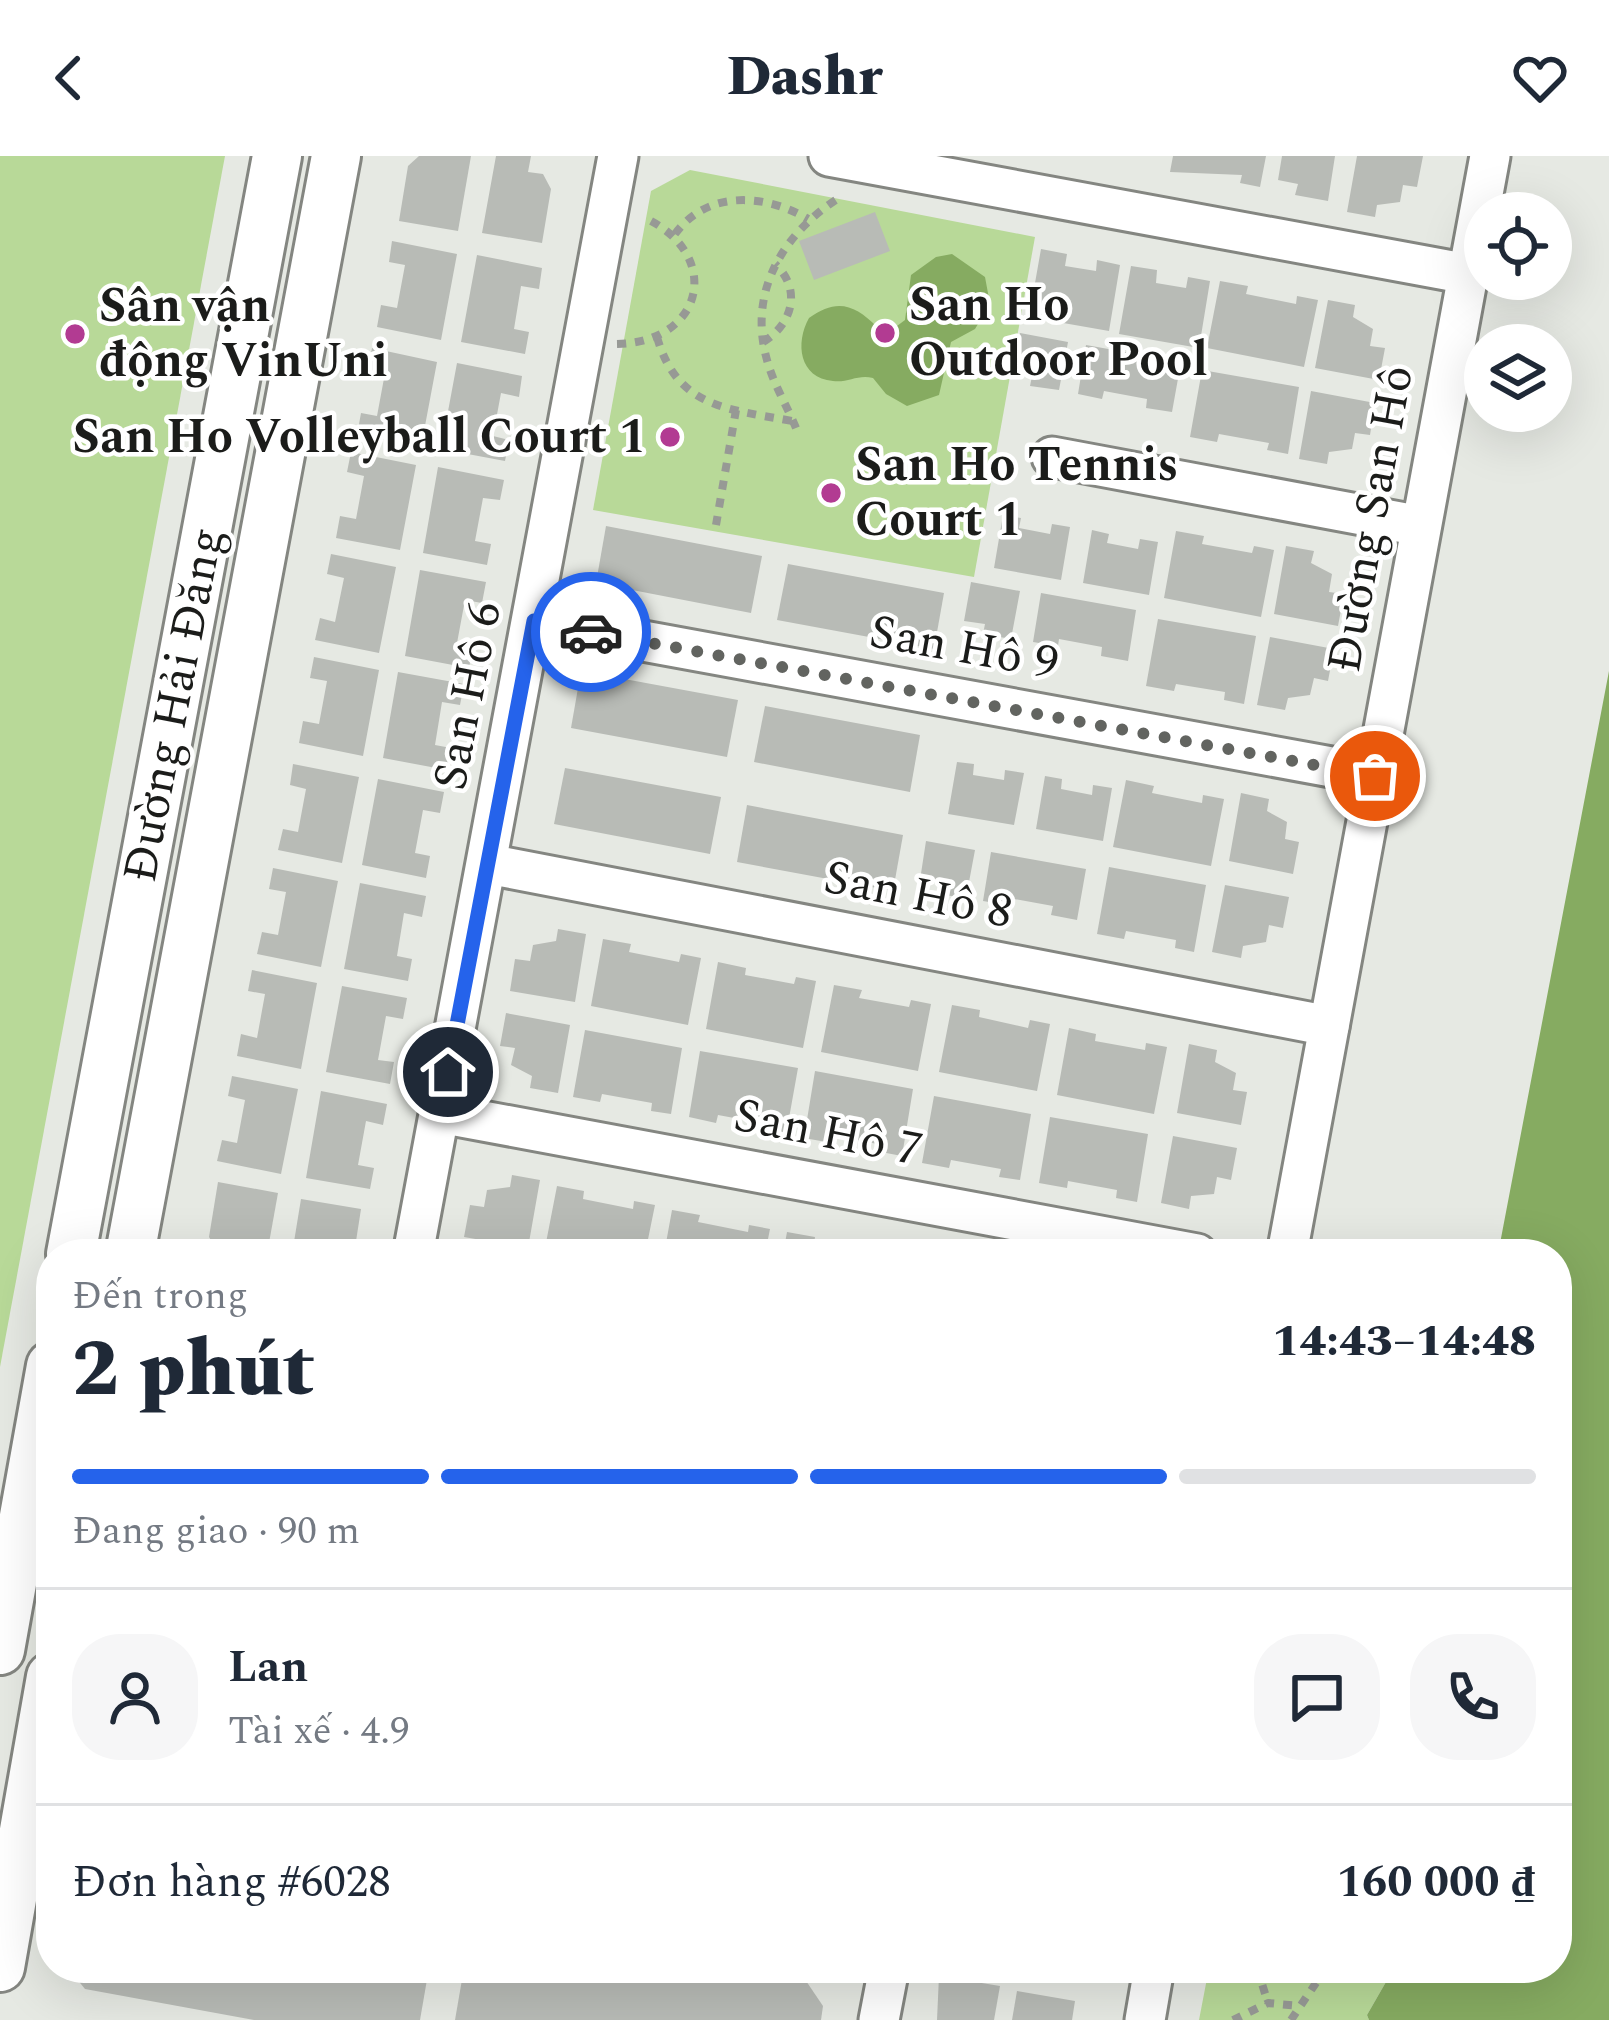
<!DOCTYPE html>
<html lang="vi">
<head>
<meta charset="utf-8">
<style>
	:root { --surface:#fff; --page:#f6f6f7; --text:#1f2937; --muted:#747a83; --line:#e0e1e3; --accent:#2563eb }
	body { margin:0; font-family:Spectral,serif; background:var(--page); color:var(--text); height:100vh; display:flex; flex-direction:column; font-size:45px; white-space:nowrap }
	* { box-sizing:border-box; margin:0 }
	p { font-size:39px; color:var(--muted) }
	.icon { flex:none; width:66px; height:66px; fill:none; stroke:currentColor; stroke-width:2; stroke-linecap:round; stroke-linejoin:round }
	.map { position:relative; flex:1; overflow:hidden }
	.details { position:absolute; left:36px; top:1083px; width:1536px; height:744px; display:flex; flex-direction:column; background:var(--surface); border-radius:48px; box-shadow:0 12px 48px #0002 }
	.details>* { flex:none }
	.controls { position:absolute; left:1464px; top:36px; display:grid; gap:24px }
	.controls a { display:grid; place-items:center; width:108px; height:108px; border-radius:50%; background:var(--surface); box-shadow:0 12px 48px #0002; font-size:60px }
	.pin { position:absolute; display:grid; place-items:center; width:102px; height:102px; color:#fff; margin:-51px; border:6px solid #fff; border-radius:50%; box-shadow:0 3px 12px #0007 }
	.courier { position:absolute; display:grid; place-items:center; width:120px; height:120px; margin:-60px; border:9px solid #2563eb; border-radius:50%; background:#fff; color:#222; box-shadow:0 3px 15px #0007 }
	.headline em { font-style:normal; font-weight:800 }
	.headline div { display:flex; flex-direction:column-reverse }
	.headline { display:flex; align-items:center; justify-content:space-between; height:204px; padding:0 36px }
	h1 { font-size:78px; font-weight:800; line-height:90px }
	.bar { display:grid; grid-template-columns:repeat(4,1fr); gap:18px 12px; align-content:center; height:144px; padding:0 36px }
	.bar i { height:15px; border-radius:9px; background:var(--line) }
	.bar .selected { background:var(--accent) }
	.bar p { grid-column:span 4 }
	.line { display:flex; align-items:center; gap:30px; padding:0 36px; border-top:3px solid var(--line) }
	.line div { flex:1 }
	.round { display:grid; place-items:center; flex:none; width:126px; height:126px; border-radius:48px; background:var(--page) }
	header { display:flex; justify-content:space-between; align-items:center; height:156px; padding:0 36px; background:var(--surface); font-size:54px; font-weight:800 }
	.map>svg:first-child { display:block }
	.green { fill:#b8d998 }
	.water { fill:#86ab61 }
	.building { fill:#b8bbb6 }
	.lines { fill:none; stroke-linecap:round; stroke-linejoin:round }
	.minor-casing { stroke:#848681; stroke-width:45 }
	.tertiary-casing { stroke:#848681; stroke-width:54 }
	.path { stroke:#979995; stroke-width:8; stroke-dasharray:9 9; stroke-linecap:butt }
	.minor { stroke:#fff; stroke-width:39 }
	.tertiary { stroke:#fff; stroke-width:48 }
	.done { stroke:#626460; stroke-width:12; stroke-dasharray:0 21.6 }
	.route { stroke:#2563eb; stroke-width:15 }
	.poi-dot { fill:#b23b92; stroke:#fff; stroke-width:4.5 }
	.labels { text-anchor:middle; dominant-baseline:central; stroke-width:9; stroke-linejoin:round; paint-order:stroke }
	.poi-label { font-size:48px; font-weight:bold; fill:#1b1c1a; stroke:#fff; text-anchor:start }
	.street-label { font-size:48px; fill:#1b1c1a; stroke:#fff }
</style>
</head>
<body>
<header><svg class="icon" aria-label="back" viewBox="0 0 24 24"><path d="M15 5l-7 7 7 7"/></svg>Dashr<svg class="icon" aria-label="heart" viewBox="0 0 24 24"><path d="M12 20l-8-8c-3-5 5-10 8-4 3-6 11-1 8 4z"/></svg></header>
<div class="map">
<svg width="1609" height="1864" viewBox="0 0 1609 1864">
	<rect width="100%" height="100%" fill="#e6e9e3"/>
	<g class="green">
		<polygon points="0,0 225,0 0,1211"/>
		<polygon points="690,14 1035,81 974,421 593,354 651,35"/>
		<polygon points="1209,1812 1394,1812 1367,1859 1369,1864 1199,1864"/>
	</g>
	<g class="water">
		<path d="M952,98L985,121L990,148L975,173L951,186L939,239L907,250L886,238L873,222C858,218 848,227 833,225C799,222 795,187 809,162C836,142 855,148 877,171L897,170L905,164L911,119L936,101Z"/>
		<polygon points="1609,515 1609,1864 1369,1864 1367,1859 1394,1812 1557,1812 1557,1098 1498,1098"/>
	</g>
	<g class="building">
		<polygon points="419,0 471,0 458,75 399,65 408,10"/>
		<polygon points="496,0 531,0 528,16 543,18 551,33 542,87 482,77"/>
		<polygon points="1173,0 1266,0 1260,31 1240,27 1242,19 1170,16"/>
		<polygon points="1282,0 1335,0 1328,45 1295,39 1298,28 1278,24"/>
		<polygon points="1357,0 1423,0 1417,31 1403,29 1400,46 1377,49 1375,61 1347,56"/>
		<polygon points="875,56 890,95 814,124 799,85"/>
		<polygon points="392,85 457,98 441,184 377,171 381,149 397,152 405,109 389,106"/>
		<polygon points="1041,93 1067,98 1065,110 1096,115 1097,104 1120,109 1109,175 1029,161"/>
		<polygon points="477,99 542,112 539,133 521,130 514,173 529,176 525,198 461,186"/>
		<polygon points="1131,110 1157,114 1156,127 1186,132 1188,121 1210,125 1199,192 1119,178"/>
		<polygon points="1220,125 1248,130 1246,138 1296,148 1297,140 1318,144 1304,211 1207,192"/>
		<polygon points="1328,144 1355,149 1353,161 1373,173 1370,190 1385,192 1379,224 1315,212"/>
		<polygon points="1020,177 1068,186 1059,234 1030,230 1032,220 1013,216"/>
		<polygon points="1086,189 1181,206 1172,256 1146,252 1147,243 1104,235 1102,243 1078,238"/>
		<polygon points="372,192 437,206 421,291 357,279 361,257 377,260 385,217 368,213"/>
		<polygon points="457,207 522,220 519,241 501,237 493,280 509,284 505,305 441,293"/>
		<polygon points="1202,214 1299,231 1288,298 1267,294 1269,287 1219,278 1217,286 1190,281"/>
		<polygon points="1311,235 1375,247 1370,279 1355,277 1352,293 1329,296 1327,308 1299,303"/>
		<polygon points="351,296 416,309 400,394 336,382 340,360 356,363 364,320 347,316"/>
		<polygon points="438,311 504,324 500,344 483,342 475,385 491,388 487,409 423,397"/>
		<polygon points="1003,359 1021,362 1019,372 1050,378 1052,368 1070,371 1061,424 994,412"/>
		<polygon points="606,370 762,400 751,457 596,427"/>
		<polygon points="1092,374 1109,378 1107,387 1138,393 1140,383 1158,386 1149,439 1083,427"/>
		<polygon points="1176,375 1204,380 1202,388 1252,397 1254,390 1274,394 1261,461 1164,442"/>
		<polygon points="1286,390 1314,395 1311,407 1332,418 1329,436 1344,438 1338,470 1274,458"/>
		<polygon points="331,398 396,411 379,497 315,484 320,462 335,466 344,422 327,418"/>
		<polygon points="788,408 944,437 934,493 777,464"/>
		<polygon points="420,414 486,426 482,447 465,444 457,487 473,490 469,512 405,500"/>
		<polygon points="971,426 1020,435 1011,483 983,478 985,468 964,465"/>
		<polygon points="1041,437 1136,454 1128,505 1101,500 1102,491 1059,483 1058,490 1033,486"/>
		<polygon points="1158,463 1256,480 1244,548 1224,544 1225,536 1176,528 1174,535 1146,530"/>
		<polygon points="1270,481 1334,493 1328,525 1314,522 1310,539 1288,542 1285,554 1257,549"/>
		<polygon points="314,501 379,514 363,600 299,587 303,565 319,568 327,525 310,522"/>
		<polygon points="581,515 738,544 727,601 571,572"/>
		<polygon points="398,516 464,528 460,549 442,546 435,589 451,592 447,614 383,602"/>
		<polygon points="765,550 920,579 910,636 754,606"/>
		<polygon points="957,606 974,608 973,619 1004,624 1005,614 1024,617 1014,669 948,658"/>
		<polygon points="293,608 359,621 342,707 278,694 283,673 298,676 306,633 290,629"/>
		<polygon points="565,612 721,641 710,698 554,668"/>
		<polygon points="1045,620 1062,623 1061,633 1092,639 1093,629 1112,632 1103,685 1036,673"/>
		<polygon points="378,623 444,636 440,657 423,654 415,697 430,700 426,722 362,709"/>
		<polygon points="1126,624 1154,630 1152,637 1202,647 1203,639 1224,643 1211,710 1113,691"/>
		<polygon points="1241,637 1269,643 1267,655 1287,666 1285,683 1299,686 1293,718 1229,705"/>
		<polygon points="747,649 903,679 893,735 737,706"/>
		<polygon points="926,685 975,694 966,742 937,738 939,728 920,724"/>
		<polygon points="991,696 1086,713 1077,764 1051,759 1053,750 1009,742 1007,749 983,745"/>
		<polygon points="1109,711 1206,729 1194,796 1175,792 1176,784 1126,775 1124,783 1097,778"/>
		<polygon points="273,712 338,725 321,811 257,798 262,776 278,779 286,736 269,733"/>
		<polygon points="360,727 426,740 422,761 404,757 397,800 412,803 408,825 344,813"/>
		<polygon points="1225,729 1289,741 1283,772 1269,769 1266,786 1243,790 1241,802 1212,796"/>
		<polygon points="558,773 586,778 575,846 510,835 515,803 530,805 533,789 556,785"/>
		<polygon points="603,783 631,788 629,796 679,806 681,798 701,802 688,869 591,850"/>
		<polygon points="718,806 746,812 745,819 794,828 796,821 816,825 803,892 706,873"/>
		<polygon points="252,814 317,827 301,913 237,900 241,878 257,882 265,838 248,835"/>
		<polygon points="834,829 862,834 859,842 909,851 911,844 931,848 918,915 821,896"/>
		<polygon points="342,830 407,842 403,863 386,860 378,904 394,906 390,928 326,916"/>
		<polygon points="952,849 980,854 979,861 1028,872 1030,864 1050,868 1037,935 939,916"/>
		<polygon points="506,857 570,869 558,937 530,932 532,920 511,909 515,892 500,890"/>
		<polygon points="1069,872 1096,878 1095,885 1145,894 1146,887 1167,891 1154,958 1057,939"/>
		<polygon points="585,874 682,892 671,958 651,955 652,947 602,938 600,946 573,941"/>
		<polygon points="1189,888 1217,894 1215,906 1236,917 1233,934 1247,936 1241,969 1177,957"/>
		<polygon points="700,895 798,912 786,979 766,976 767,968 718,959 716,967 689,961"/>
		<polygon points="815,915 913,933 902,1000 881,996 882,989 833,979 832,987 804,982"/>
		<polygon points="232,920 298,933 281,1018 217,1005 222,984 237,987 245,944 228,940"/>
		<polygon points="321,935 387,948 383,969 366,965 358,1009 374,1012 370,1033 306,1022"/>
		<polygon points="934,940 1031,958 1020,1024 999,1021 1001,1013 951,1004 949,1012 922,1007"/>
		<polygon points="1050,961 1148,978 1137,1046 1116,1042 1117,1034 1068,1025 1067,1032 1039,1027"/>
		<polygon points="1173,980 1237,992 1231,1024 1217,1021 1214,1038 1191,1040 1189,1053 1161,1047"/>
		<polygon points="512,1019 540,1024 528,1092 464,1081 470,1049 484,1051 487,1034 510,1031"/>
		<polygon points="218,1026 278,1037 267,1098 218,1096 209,1081"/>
		<polygon points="557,1030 584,1035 583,1043 633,1053 634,1045 655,1049 645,1098 544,1097"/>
		<polygon points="301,1043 361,1053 354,1098 292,1098"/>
		<polygon points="672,1054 700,1059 698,1066 748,1076 749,1069 770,1073 765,1098 664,1098"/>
		<polygon points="787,1076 815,1081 814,1089 848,1098 783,1098"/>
		<polygon points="68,1812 429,1812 420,1864 254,1864 85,1833"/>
		<polygon points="464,1812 777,1812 800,1816 823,1850 821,1864 455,1864"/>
		<polygon points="939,1820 1000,1830 994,1864 937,1864"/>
		<polygon points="1017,1835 1075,1845 1072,1864 1012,1864"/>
	</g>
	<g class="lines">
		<g class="minor-casing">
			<g id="minor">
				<polyline points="829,0 1468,118"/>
				<polyline points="1052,301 1421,370"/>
				<polyline points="534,465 1375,619"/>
				<polyline points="488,708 1329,870"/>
				<polyline points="440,957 1197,1098"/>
				<polyline points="413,1098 618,0"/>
				<polyline points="1287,1098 1490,0"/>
				<polyline points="879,1864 889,1812"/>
				<polyline points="1145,1864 1154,1812"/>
			</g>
		</g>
		<g class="tertiary-casing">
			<g id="tertiary">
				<polyline points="71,1098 277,0"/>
				<polyline points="130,1098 336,0"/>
				<polyline points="0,1494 51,1210"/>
				<polyline points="0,1811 51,1521"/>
			</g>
		</g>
		<g class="path">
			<path d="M675,78C708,33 766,38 808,63"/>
			<path d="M657,181C677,252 728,253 792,265"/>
			<path d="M763,186C793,168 802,133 775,108"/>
			<path d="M617,188C706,186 723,97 643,61"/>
			<path d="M796,272C787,250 773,227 767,204C747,134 785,75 842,40"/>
			<polyline points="716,369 736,254"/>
			<polyline points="1257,1812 1268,1847"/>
			<polyline points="1233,1864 1268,1847 1300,1850"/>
			<polyline points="1291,1864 1326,1812"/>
		</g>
		<use href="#minor" class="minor"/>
		<use href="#tertiary" class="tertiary"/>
	</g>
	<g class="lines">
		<polyline class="done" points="591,476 1375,620"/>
		<polyline class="route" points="448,916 534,465 591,476"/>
	</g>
	<g class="poi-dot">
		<circle cx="885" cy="177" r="12"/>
		<circle cx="75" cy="178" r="12"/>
		<circle cx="670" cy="281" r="12"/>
		<circle cx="831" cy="337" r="12"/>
	</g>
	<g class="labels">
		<g class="poi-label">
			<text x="909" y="149">San Ho<tspan x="909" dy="55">Outdoor Pool</tspan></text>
			<text x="99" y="150">Sân vận<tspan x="99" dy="55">động VinUni</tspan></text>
			<text x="646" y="281" text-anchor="end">San Ho Volleyball Court 1</text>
			<text x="855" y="309">San Ho Tennis<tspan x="855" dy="55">Court 1</tspan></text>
		</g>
		<g class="street-label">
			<text transform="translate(1371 363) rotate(-80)">Đường San Hô</text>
			<text transform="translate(964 492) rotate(10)">San Hô 9</text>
			<text transform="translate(468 540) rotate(-79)">San Hô 6</text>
			<text transform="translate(174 549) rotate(-79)">Đường Hải Đăng</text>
			<text transform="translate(918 739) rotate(11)">San Hô 8</text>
			<text transform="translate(828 977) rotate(11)">San Hô 7</text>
		</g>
	</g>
</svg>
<div class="controls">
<a><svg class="icon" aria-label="locate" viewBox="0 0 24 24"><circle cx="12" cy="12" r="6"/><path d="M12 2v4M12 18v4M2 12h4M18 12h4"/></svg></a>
<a><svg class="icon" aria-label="layers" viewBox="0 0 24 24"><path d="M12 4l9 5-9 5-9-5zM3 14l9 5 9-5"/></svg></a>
</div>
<div class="pin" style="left:1375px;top:620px;background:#ea580c"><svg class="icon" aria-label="bag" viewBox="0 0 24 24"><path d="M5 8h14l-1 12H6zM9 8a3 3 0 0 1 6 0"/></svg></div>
<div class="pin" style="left:448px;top:916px;background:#1f2937"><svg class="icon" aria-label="home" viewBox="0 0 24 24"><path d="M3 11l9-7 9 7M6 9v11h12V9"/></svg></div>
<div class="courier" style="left:591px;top:476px"><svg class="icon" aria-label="car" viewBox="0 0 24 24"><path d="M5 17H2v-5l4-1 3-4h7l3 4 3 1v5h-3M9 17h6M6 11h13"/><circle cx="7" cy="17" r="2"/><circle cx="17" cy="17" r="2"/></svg></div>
<section class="details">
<div class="headline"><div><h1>2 phút</h1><p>Đến trong</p></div><em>14:43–14:48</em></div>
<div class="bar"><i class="selected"></i><i class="selected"></i><i class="selected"></i><i></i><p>Đang giao · 90 m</p></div>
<div class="line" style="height:216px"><a class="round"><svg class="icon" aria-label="person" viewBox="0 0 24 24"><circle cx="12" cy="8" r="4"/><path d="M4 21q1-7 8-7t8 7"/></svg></a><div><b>Lan</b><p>Tài xế · 4.9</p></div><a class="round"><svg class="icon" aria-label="chat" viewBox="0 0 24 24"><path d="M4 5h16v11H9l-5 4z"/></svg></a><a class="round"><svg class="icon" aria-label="phone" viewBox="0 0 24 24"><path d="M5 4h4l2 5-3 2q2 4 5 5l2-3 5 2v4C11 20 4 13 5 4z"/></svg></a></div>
<div class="line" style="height:156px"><div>Đơn hàng #6028</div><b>160 000 ₫</b></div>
</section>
</div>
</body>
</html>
